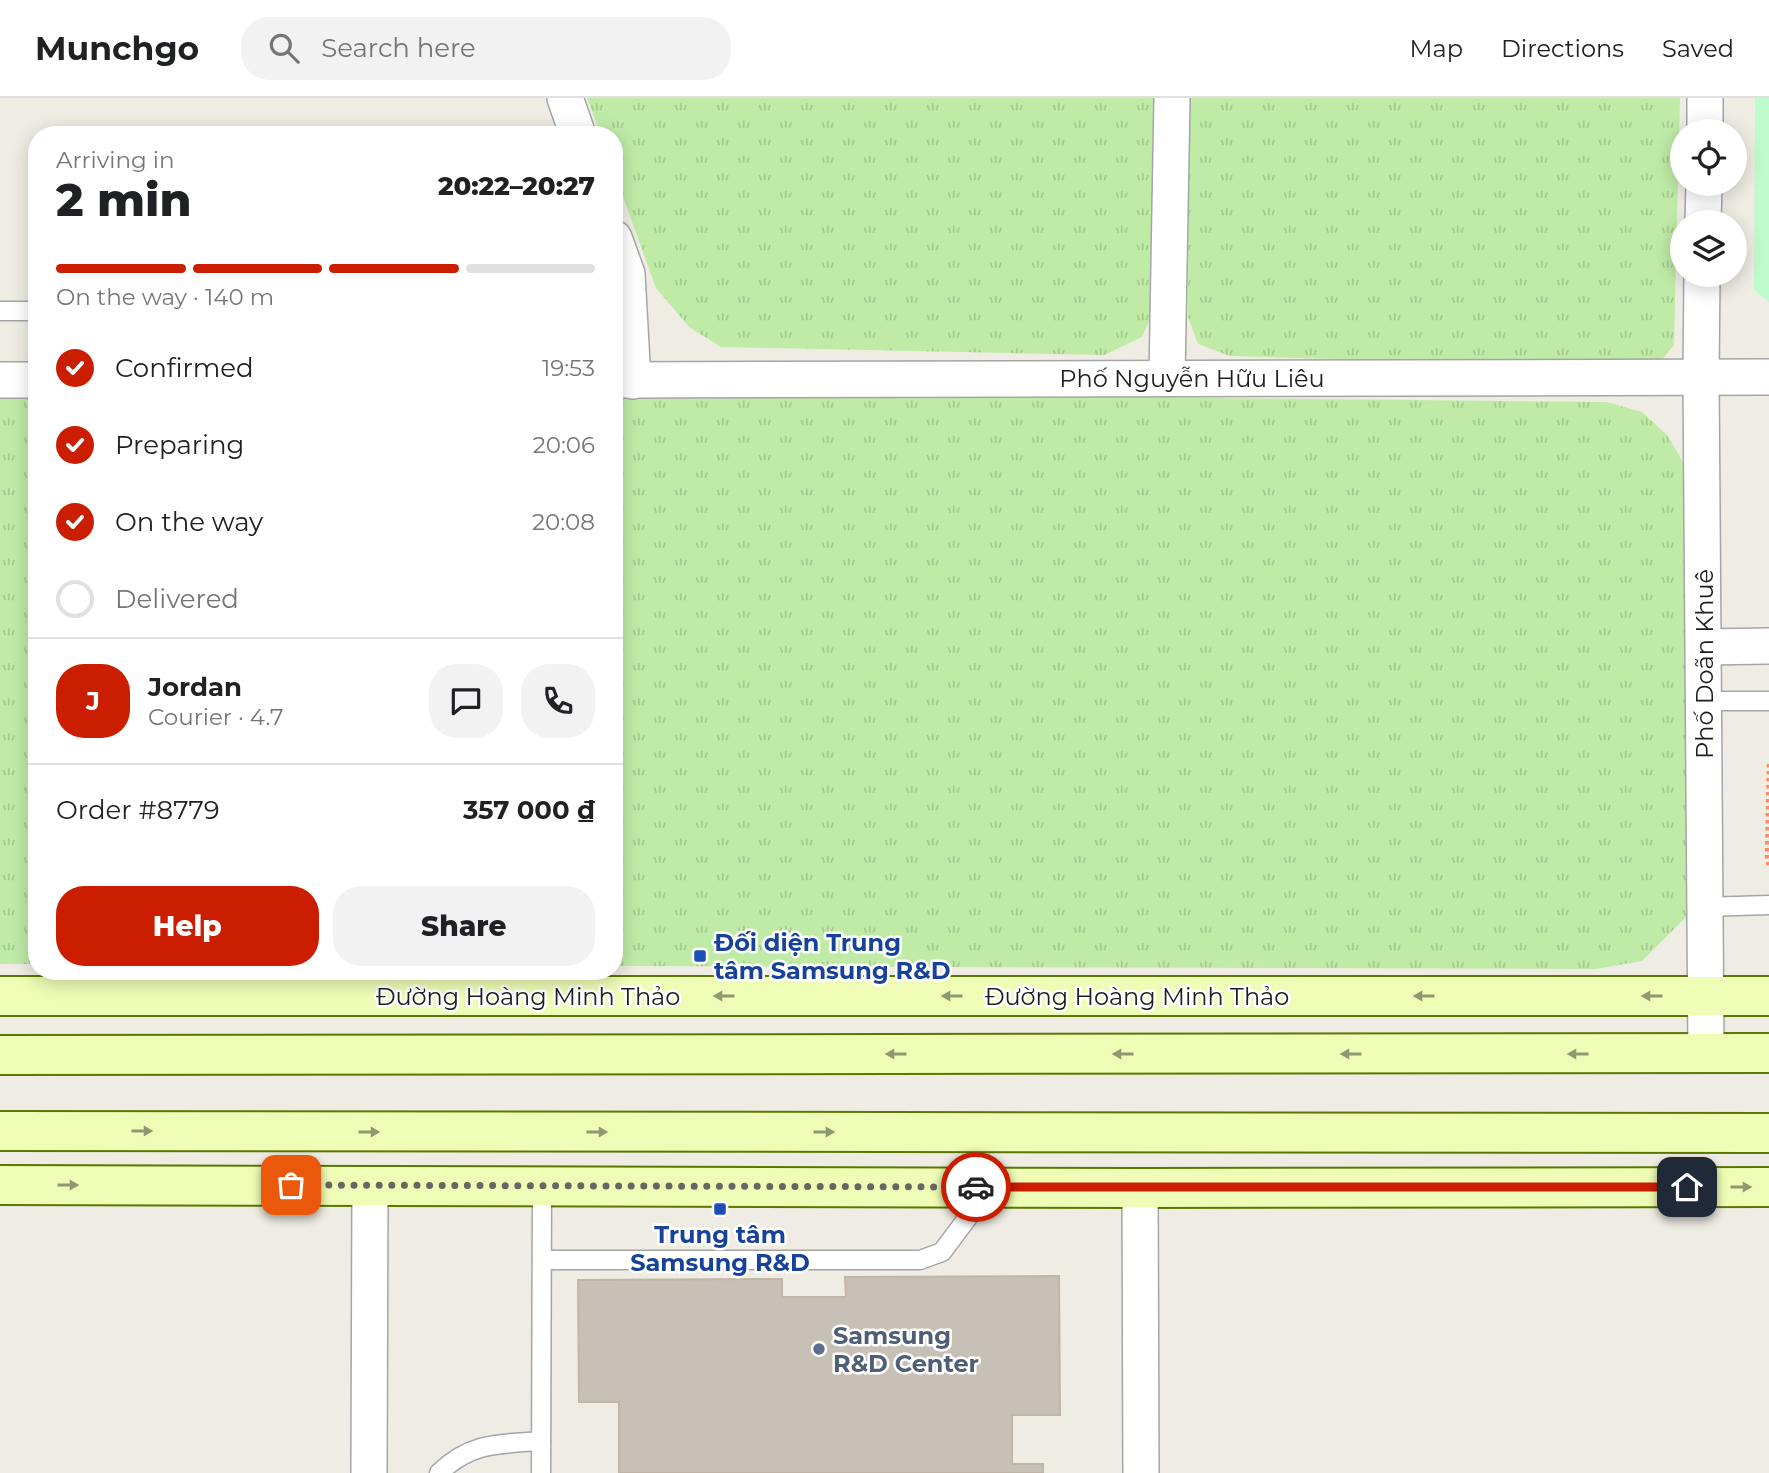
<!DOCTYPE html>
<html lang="en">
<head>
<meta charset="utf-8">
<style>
	:root { --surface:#fff; --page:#f2f2f2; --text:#202124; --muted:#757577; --line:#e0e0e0; --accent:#cb1d00 }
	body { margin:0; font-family:Montserrat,sans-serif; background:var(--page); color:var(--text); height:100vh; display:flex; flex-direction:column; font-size:26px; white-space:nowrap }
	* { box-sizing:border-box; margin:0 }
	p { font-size:23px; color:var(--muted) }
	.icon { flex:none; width:38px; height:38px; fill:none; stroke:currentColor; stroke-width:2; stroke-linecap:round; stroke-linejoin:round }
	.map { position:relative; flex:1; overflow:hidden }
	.sheet { position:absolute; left:28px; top:28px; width:595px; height:854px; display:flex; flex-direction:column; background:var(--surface); border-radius:28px; box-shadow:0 4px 18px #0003 }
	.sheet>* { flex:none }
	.controls { position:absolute; left:1670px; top:21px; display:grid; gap:14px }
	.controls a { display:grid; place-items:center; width:77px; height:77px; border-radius:50%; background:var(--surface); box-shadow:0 4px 18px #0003; font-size:35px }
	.pin { position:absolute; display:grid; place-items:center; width:60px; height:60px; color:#fff; margin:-30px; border-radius:14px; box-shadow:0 4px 10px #0006 }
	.courier { position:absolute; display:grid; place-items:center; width:70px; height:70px; margin:-35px; border:5px solid #cb1d00; border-radius:50%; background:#fff; color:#222; box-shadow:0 2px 9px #0007 }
	.headline em { font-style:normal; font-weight:800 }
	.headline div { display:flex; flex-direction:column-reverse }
	.headline { display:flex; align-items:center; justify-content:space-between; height:119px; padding:0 28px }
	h1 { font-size:46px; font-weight:800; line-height:52px }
	.bar { display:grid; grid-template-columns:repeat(4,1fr); gap:10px 7px; align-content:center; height:84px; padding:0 28px }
	.bar i { height:9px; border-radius:5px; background:var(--line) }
	.bar .on { background:var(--accent) }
	.bar p { grid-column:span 4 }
	.line { display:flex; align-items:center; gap:18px; padding:0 28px; border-top:2px solid var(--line) }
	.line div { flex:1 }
	.round { display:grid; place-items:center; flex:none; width:74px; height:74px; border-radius:28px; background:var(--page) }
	ol { padding:0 28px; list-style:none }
	li { display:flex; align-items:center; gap:21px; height:77px }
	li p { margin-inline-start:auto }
	li .icon { padding:7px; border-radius:50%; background:var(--accent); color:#fff; stroke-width:4 }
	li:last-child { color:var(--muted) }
	li i { width:38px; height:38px; border:4px solid var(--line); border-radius:50% }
	.action { display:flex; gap:14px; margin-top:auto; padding:14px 28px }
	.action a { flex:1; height:80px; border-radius:28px; background:var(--accent); color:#fff; font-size:28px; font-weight:800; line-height:80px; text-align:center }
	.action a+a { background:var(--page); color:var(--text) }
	header { display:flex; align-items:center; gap:42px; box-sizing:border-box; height:98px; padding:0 35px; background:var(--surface); border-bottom:2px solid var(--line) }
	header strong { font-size:33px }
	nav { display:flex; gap:38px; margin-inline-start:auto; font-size:24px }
	.search { width:490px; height:63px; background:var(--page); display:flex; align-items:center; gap:18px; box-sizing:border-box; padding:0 24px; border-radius:28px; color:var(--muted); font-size:26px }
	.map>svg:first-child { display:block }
	.grass { fill:url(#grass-tufts) }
	.park { fill:#befbcc }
	.building { fill:#c7c0b6; stroke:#c1b5a5; stroke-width:2 }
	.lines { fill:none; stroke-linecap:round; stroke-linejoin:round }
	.lane-casing { stroke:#a5a5a5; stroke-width:21 }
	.street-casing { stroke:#a5a5a5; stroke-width:38 }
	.secondary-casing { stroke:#5a7801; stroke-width:42 }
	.path { stroke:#fe8a65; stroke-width:4.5; stroke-dasharray:3.5 3.5; stroke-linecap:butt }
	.lane { stroke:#fff; stroke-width:18 }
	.street { stroke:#fff; stroke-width:35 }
	.secondary { stroke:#eefcb5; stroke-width:38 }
	.oneway { fill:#909871 }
	.done { stroke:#676663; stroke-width:7; stroke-dasharray:0 12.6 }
	.route { stroke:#cb1d00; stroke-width:9 }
	.transit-dot { fill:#1a4fb4; stroke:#fff; stroke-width:2.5 }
	.service-dot { fill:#5c6f8a; stroke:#fff; stroke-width:2.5 }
	.labels { text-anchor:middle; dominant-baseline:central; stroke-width:5; stroke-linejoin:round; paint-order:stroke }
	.street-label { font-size:24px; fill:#1e1e1e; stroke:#fff }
	.transit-label { font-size:24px; font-weight:bold; fill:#164399; stroke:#fff; text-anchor:start }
	.service-label { font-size:24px; font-weight:bold; fill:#4e5e75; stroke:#fff; text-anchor:start }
</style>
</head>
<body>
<header>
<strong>Munchgo</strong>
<div class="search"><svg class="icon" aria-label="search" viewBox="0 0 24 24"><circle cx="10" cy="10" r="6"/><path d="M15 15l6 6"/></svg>Search here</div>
<nav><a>Map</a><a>Directions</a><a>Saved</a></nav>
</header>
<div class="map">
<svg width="1769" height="1375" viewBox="0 0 1769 1375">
	<defs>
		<pattern id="grass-tufts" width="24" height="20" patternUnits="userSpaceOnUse" patternTransform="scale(1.75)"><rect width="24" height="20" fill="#bfeba7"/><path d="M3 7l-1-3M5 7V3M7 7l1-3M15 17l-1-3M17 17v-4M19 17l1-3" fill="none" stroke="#a4c98f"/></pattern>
	</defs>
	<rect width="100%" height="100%" fill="#efede3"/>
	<g class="grass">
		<polygon points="587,0 1153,0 1154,212 1142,239 1104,257 721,249 689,229 656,190 614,74 614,37 601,37"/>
		<polygon points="1189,0 1680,0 1674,247 1655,270 1230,258 1198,246 1188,219"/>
		<polygon points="614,294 1606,304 1642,314 1667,337 1689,374 1689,816 1642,863 1596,871 614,868"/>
		<rect x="0" y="296" width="37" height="570"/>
	</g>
	<polygon class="park" points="1755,0 1769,0 1769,204 1754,192"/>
	<polygon class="building" points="1059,1178 1060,1317 1012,1317 1012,1366 1043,1366 1043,1375 619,1375 619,1304 579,1304 578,1182 782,1181 782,1199 846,1199 845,1179"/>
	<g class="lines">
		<g class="lane-casing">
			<g id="lane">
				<polyline points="0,213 37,213"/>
				<polyline points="1704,603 1769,603"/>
				<polyline points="1704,809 1769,807"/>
				<polyline points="542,1162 920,1162 942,1154 989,1091"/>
				<path d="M439,1375C471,1344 499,1346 541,1343"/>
				<polyline points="541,1375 542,1087"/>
			</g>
		</g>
		<g class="street-casing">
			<g id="street">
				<polyline points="565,0 578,37"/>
				<polyline points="1705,33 1705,0"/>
				<polyline points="1703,124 1704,86"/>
				<polyline points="614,140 627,176 633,283"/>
				<polyline points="1702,177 1701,278 1706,955"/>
				<polyline points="1167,280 1172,0"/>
				<polyline points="0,282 37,282"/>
				<polyline points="614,282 1769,279"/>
				<polyline points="1704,549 1769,548"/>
				<polyline points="1140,1090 1141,1375"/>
				<polyline points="369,1375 370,1087"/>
			</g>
		</g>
		<g class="secondary-casing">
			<g id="secondary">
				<polyline points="0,898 1769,898"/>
				<polyline points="0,957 1769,955"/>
				<polyline points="0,1033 1769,1035"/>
				<polyline points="0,1087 1140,1090 1769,1089"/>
			</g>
		</g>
		<polyline class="path" points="1769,666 1767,759 1769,768"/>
		<use href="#lane" class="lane"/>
		<use href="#street" class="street"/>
		<use href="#secondary" class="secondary"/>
	</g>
	<defs><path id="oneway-solid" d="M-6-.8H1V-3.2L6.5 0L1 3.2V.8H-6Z" transform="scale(1.75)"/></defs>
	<g class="oneway">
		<use href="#oneway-solid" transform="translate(724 898) rotate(180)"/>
		<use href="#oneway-solid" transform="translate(952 898) rotate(180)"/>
		<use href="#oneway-solid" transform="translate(1424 898) rotate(180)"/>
		<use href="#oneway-solid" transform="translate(1652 898) rotate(180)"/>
		<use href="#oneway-solid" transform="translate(896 956) rotate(180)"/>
		<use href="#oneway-solid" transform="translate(1123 956) rotate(180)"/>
		<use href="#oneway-solid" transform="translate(1351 956) rotate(180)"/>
		<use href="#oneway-solid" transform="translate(1578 956) rotate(180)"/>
		<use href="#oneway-solid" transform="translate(142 1033)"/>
		<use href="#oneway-solid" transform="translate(369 1034)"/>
		<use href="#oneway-solid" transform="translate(597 1034)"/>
		<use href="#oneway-solid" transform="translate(824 1034)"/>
		<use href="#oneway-solid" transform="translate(68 1087)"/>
		<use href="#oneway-solid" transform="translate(1741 1089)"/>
	</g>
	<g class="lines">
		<polyline class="done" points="291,1087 976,1089"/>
		<polyline class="route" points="976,1089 1687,1089"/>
	</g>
	<g class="transit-dot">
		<rect x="693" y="851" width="14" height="14" rx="3.5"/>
		<rect x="713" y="1104" width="14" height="14" rx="3.5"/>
	</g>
	<circle class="service-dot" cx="819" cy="1251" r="7"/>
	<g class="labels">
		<g class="street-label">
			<text x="1192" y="280">Phố Nguyễn Hữu Liêu</text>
			<text transform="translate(1704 566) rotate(-90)">Phố Doãn Khuê</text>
			<text x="528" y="898">Đường Hoàng Minh Thảo</text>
			<text x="1137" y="898">Đường Hoàng Minh Thảo</text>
		</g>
		<g class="transit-label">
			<text x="714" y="844">Đối diện Trung<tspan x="714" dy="28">tâm Samsung R&amp;D</tspan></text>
			<text x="720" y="1136" text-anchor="middle">Trung tâm<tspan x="720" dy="28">Samsung R&amp;D</tspan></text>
		</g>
		<g class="service-label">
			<text x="833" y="1237">Samsung<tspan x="833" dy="28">R&amp;D Center</tspan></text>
		</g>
	</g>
</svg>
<div class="controls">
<a><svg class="icon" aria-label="locate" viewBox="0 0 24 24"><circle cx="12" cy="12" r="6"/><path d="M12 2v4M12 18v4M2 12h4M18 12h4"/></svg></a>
<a><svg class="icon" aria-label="layers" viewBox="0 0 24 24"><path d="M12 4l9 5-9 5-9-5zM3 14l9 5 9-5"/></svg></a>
</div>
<div class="pin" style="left:291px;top:1087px;background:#ea580c"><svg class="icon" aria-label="bag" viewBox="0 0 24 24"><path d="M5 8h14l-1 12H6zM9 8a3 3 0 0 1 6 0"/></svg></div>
<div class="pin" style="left:1687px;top:1089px;background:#1f2937"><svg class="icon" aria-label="home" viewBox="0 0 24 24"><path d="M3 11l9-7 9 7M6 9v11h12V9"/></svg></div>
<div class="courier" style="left:976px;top:1089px"><svg class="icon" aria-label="car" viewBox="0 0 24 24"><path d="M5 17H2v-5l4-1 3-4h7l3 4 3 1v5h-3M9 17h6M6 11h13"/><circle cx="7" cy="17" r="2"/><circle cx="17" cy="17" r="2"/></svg></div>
<section class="sheet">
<div class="headline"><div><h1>2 min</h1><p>Arriving in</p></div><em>20:22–20:27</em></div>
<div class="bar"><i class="on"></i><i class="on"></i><i class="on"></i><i></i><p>On the way · 140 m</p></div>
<ol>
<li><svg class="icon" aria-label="check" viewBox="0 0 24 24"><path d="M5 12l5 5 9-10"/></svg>Confirmed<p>19:53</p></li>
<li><svg class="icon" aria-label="check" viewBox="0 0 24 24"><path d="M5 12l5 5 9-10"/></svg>Preparing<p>20:06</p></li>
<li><svg class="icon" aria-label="check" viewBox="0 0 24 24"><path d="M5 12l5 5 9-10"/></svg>On the way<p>20:08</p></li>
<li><i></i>Delivered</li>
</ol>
<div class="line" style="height:126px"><b class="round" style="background:var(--accent);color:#fff">J</b><div><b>Jordan</b><p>Courier · 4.7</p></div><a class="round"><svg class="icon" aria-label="chat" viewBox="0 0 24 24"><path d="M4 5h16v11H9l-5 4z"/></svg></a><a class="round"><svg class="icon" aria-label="phone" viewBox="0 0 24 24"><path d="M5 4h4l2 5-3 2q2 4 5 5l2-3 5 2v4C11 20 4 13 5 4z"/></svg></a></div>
<div class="line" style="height:91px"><div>Order #8779</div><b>357 000 ₫</b></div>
<div class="action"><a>Help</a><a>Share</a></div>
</section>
</div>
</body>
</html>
